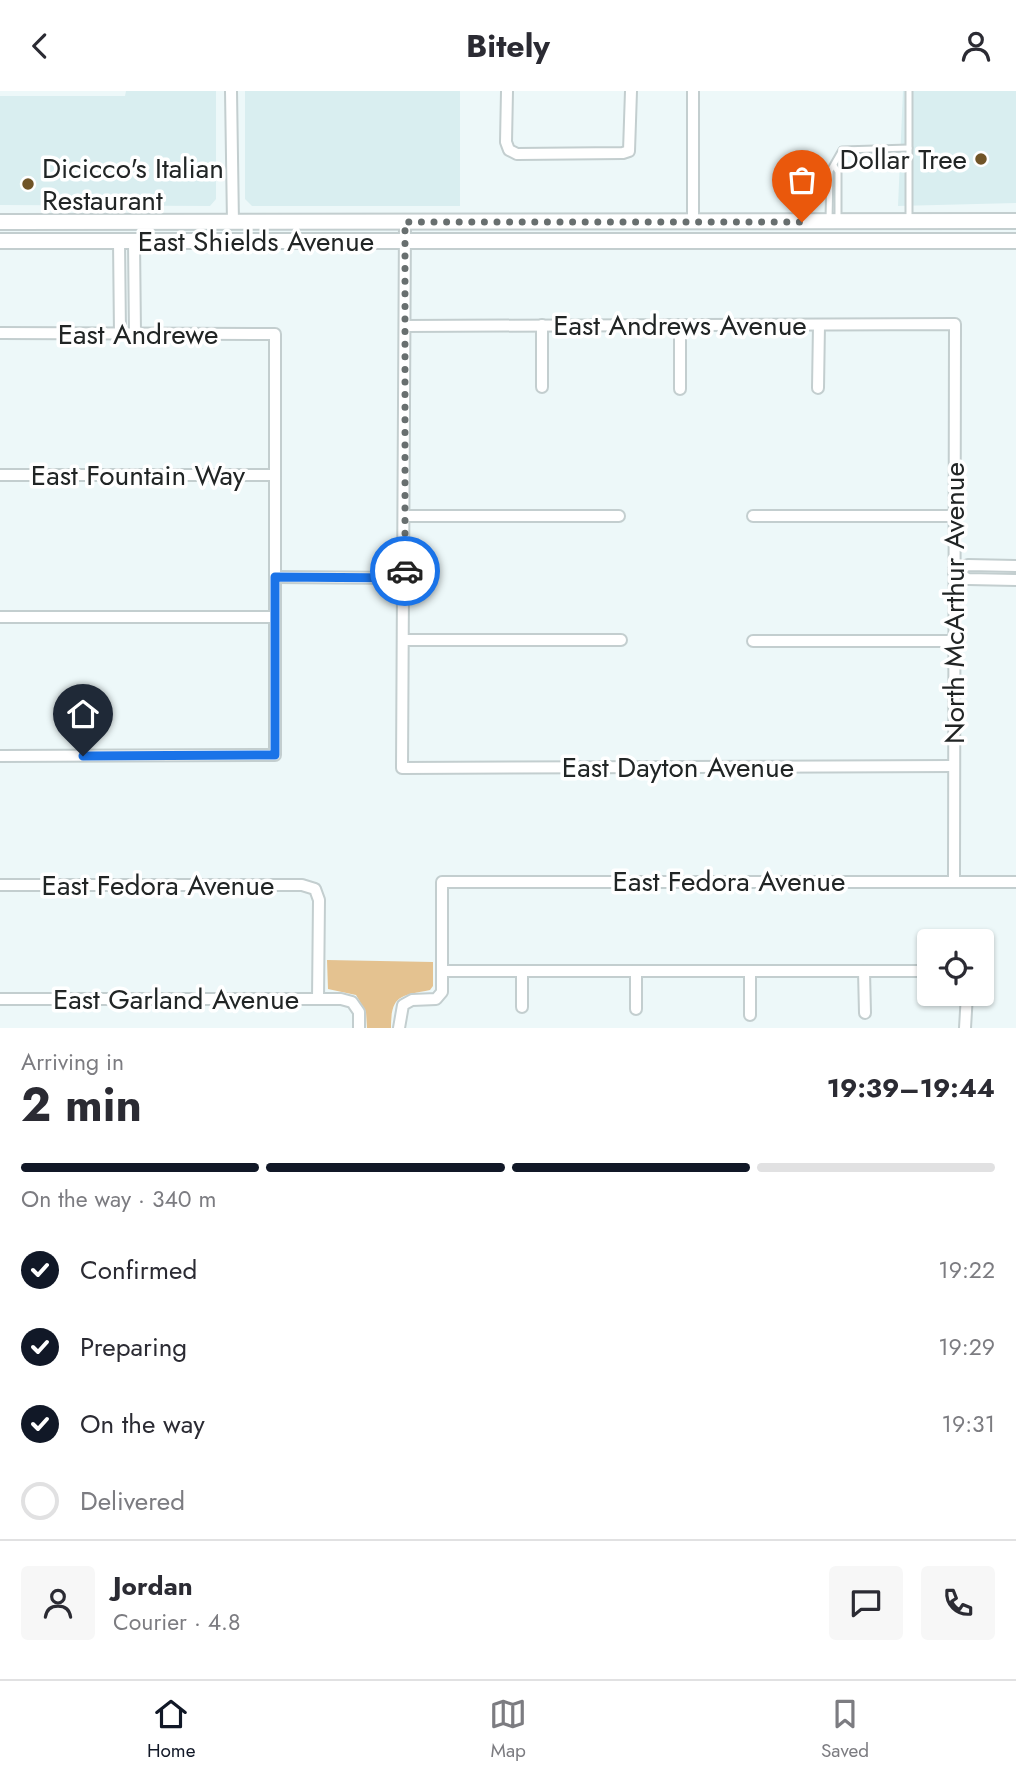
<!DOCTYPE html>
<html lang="en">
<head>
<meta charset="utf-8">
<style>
	:root { --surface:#fff; --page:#f7f7f7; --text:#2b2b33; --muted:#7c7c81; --line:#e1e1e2; --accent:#111827 }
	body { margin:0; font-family:Jost,sans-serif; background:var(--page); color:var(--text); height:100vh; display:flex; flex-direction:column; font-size:26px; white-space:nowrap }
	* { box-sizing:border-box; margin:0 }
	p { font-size:23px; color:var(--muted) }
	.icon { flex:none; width:38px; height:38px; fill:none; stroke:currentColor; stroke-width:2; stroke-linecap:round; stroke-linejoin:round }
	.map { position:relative; height:937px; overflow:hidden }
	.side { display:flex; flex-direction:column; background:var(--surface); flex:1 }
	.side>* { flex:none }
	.buttons { position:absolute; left:917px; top:838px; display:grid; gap:14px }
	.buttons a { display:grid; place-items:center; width:77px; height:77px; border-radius:7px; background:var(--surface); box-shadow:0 2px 5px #0004; font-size:35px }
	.pin { position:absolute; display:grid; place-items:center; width:60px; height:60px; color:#fff; margin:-72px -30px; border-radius:50% 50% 50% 0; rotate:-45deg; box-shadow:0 0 7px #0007 }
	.pin .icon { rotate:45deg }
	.courier { position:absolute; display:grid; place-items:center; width:70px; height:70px; margin:-35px; border:5px solid #1a73e8; border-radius:50%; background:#fff; color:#222; box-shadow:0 2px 9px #0007 }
	.headline em { font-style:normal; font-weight:700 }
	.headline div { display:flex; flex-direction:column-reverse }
	.headline { display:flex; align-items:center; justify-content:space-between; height:119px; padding:0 21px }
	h1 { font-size:46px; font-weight:700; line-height:52px }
	.bar { display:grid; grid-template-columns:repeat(4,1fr); gap:10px 7px; align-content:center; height:84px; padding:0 21px }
	.bar i { height:9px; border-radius:5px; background:var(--line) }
	.bar .active { background:var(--accent) }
	.bar p { grid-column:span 4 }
	.line { display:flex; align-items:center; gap:18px; padding:0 21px; border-top:2px solid var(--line) }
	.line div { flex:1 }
	.round { display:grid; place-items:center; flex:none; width:74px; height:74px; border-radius:7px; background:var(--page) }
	ol { padding:0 21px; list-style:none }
	li { display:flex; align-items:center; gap:21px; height:77px }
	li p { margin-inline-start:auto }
	li .icon { padding:7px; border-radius:50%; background:var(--accent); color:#fff; stroke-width:4 }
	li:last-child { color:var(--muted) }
	li i { width:38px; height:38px; border:4px solid var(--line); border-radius:50% }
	header { display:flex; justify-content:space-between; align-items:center; height:91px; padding:0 21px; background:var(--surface); font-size:32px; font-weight:700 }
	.menu { display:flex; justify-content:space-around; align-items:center; height:98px; border-top:2px solid var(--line); background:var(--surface); font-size:19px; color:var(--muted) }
	.menu a { display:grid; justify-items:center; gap:4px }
	.menu .active { color:var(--accent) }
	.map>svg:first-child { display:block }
	.built { fill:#d9eef0 }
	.green { fill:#e4c290 }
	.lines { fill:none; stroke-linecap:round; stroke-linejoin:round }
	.lane-casing { stroke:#c3cecf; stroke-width:9 }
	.street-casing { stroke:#c3cecf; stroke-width:14 }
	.secondary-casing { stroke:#c3cecf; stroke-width:18 }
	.lane { stroke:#fff; stroke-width:5 }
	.street { stroke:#fff; stroke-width:10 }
	.secondary { stroke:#fff; stroke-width:14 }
	.done { stroke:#686f6f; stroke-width:7; stroke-dasharray:0 12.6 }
	.route { stroke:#1a73e8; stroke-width:9 }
	.poi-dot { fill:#705427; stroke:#fff; stroke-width:2.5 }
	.labels { text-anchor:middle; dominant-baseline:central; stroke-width:7; stroke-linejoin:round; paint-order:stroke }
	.poi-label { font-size:28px; fill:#212525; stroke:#fff; text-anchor:end }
	.street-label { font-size:28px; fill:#212525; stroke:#fff }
</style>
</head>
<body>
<header><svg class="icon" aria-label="back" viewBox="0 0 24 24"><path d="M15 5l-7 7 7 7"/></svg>Bitely<svg class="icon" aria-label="person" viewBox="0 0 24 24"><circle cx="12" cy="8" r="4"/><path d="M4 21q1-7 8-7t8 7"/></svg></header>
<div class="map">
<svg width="1016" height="937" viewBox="0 0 1016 937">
	<rect width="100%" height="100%" fill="#edf8f9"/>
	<g class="built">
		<polygon points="126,0 216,0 216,108 210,115 0,114 0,5 125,5"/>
		<polygon points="245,0 460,0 460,115 252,115 245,108"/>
		<polygon points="903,0 1016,0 1016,112 898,115"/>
	</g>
	<path class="green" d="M327,869L433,871V895L430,899C401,905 391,903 391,937H367L366,921L356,904L328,898Z"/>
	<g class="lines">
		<g class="lane-casing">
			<g id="lane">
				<polyline points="835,76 838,81 838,127"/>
				<polyline points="829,129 830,80 842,59 909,57"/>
				<polyline points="909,130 909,0"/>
			</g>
		</g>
		<g class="street-casing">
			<g id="street">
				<polyline points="231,0 233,132"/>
				<polyline points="507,0 506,51 509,59 517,63 623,62 629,60 631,0"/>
				<polyline points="693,0 693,131"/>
				<polyline points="405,131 402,677 954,675"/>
				<polyline points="119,150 120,243"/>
				<polyline points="134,150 135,243"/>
				<polyline points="405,235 955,233 954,790"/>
				<polyline points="0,242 275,243 275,664 0,665"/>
				<polyline points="542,296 542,234"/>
				<polyline points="818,297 819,234"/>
				<polyline points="680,298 680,234"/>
				<polyline points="0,384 275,384"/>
				<polyline points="404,425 619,425"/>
				<polyline points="753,425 954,425"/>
				<polyline points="954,481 968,488 1016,489"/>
				<polyline points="954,481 968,474 1016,475"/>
				<polyline points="275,486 405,487"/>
				<polyline points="0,526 275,526"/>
				<polyline points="404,549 621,549"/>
				<polyline points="753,550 954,550"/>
				<polyline points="0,794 302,794 315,798 319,809 318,908"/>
				<polyline points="442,880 929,880"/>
				<polyline points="864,880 865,922"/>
				<polyline points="0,908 341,908 352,911 359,921 359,937"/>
				<polyline points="522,916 522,880"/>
				<polyline points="636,918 636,880"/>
				<polyline points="750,924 750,880"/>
				<polyline points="399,937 403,914 412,909 436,908 442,901 442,791 1016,791"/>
				<polyline points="965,937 967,903"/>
			</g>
		</g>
		<g class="secondary-casing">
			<g id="secondary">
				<polyline points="0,131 1016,130"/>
				<polyline points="0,150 1016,150"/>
			</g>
		</g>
		<use href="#lane" class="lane"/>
		<use href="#street" class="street"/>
		<use href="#secondary" class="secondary"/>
	</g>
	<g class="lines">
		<polyline class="done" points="405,480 405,131 802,131"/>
		<polyline class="route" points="83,665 275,664 275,486 405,487 405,480"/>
	</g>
	<g class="poi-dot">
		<circle cx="981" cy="68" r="7"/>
		<circle cx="28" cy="93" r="7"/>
	</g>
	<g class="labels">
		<g class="poi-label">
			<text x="967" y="68">Dollar Tree</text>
			<text x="42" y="77" text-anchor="start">Dicicco's Italian<tspan x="42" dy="32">Restaurant</tspan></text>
		</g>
		<g class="street-label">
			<text x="256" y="150">East Shields Avenue</text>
			<text x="680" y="234">East Andrews Avenue</text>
			<text x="138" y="243">East Andrewe</text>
			<text x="138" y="384">East Fountain Way</text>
			<text transform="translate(954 512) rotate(-90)">North McArthur Avenue</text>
			<text x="678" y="676">East Dayton Avenue</text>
			<text x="729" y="790">East Fedora Avenue</text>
			<text x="158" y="794">East Fedora Avenue</text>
			<text x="176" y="908">East Garland Avenue</text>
		</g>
	</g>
</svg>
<div class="buttons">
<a><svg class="icon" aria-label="locate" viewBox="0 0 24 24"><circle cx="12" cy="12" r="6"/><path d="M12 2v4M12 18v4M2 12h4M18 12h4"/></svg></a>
</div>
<div class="pin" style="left:802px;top:131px;background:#ea580c"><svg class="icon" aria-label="bag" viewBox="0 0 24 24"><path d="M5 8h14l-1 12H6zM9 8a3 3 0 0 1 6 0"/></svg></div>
<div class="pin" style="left:83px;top:665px;background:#1f2937"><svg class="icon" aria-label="home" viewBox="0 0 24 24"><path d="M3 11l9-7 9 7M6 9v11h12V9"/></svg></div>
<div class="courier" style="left:405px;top:480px"><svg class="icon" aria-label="car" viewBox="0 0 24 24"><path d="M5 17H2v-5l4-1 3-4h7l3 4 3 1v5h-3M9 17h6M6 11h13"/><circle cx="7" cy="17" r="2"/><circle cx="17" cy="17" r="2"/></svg></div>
</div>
<section class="side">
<div class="headline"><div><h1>2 min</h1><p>Arriving in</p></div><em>19:39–19:44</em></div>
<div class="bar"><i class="active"></i><i class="active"></i><i class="active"></i><i></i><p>On the way · 340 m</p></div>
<ol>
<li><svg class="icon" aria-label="check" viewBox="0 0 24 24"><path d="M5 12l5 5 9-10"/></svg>Confirmed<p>19:22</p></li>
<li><svg class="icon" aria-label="check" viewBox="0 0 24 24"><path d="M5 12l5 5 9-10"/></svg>Preparing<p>19:29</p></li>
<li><svg class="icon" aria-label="check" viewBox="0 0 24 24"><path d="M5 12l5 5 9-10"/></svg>On the way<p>19:31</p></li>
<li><i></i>Delivered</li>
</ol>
<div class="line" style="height:126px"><a class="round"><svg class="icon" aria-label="person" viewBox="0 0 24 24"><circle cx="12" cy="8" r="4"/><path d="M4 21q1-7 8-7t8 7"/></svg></a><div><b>Jordan</b><p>Courier · 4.8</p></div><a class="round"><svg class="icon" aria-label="chat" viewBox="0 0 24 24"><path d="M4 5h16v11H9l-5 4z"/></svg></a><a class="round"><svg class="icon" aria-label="phone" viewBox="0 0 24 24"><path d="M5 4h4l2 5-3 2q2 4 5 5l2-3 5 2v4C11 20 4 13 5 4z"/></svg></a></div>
</section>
<nav class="menu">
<a class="active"><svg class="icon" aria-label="home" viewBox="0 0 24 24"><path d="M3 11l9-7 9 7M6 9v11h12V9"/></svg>Home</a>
<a><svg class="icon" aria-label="map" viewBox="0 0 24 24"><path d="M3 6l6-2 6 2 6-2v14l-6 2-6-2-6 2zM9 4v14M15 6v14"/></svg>Map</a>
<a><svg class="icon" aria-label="saved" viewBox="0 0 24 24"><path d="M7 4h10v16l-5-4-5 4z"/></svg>Saved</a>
</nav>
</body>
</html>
